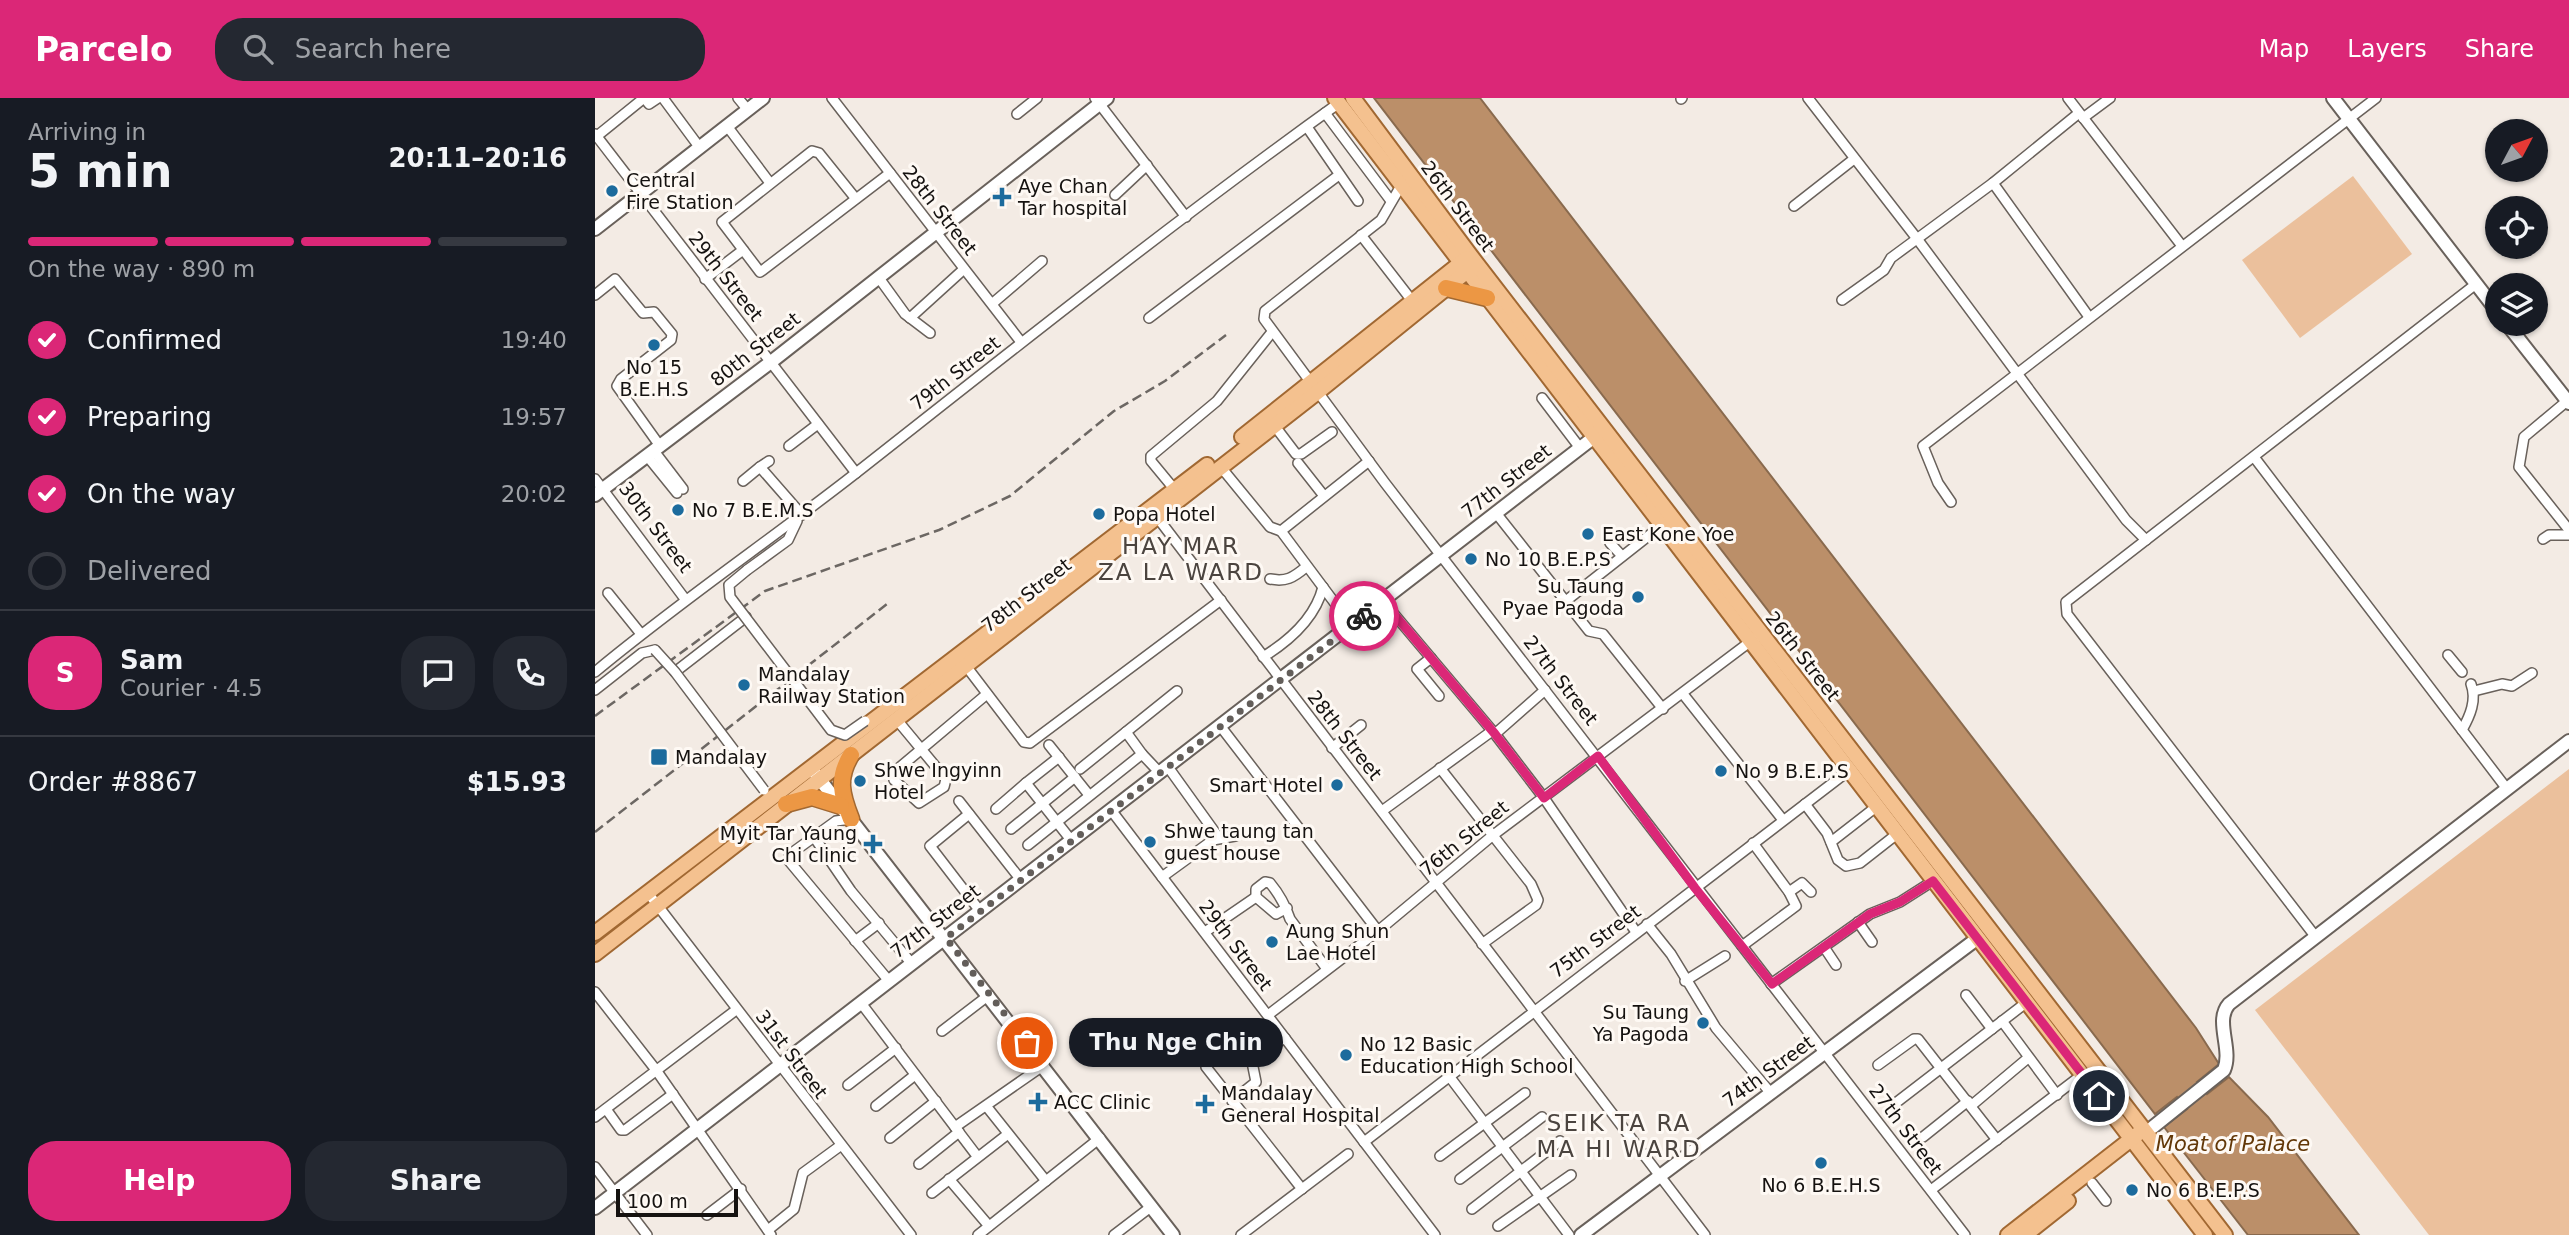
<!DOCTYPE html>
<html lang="en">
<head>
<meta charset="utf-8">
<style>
	:root { --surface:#171b24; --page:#242831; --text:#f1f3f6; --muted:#9ea1a6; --line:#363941; --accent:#db2777 }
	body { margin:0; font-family:"DejaVu Sans",sans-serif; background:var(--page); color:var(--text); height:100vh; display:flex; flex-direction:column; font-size:26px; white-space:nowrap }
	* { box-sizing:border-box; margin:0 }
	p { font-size:23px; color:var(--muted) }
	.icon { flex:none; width:38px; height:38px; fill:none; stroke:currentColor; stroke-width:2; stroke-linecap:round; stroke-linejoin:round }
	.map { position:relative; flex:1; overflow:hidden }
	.drawer { display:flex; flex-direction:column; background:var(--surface); width:595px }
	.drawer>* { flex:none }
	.needle { width:46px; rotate:49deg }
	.tools { position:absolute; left:1890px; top:21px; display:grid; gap:14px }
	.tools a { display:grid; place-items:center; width:63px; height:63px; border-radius:50%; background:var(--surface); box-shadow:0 2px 5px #0004; font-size:35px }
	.scale { position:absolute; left:21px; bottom:18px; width:122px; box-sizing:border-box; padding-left:7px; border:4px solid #151210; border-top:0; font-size:19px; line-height:24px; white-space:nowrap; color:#151210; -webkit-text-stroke:5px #fef9f4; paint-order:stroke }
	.pin { position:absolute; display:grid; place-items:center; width:60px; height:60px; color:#fff; margin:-30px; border:4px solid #fff; border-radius:50%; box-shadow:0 2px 7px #0007 }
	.courier { position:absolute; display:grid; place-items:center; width:70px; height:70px; margin:-35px; border:5px solid #db2777; border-radius:50%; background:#fff; color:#222; box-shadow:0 2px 9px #0007 }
	.bubble { position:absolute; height:49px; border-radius:24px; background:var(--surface); box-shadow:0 2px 5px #0004; font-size:23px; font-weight:600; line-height:49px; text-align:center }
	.overview em { font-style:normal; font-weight:600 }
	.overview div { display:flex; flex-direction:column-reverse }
	.overview { display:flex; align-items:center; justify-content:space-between; height:119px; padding:0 28px }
	h1 { font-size:46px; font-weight:600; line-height:52px }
	.bar { display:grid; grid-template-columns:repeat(4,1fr); gap:10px 7px; align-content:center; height:84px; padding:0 28px }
	.bar i { height:9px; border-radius:5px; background:var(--line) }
	.bar .on { background:var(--accent) }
	.bar p { grid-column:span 4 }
	.line { display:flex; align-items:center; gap:18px; padding:0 28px; border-top:2px solid var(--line) }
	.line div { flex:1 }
	.round { display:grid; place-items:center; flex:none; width:74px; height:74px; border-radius:28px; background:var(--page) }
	ol { padding:0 28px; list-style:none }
	li { display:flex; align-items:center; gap:21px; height:77px }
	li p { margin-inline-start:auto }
	li .icon { padding:7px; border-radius:50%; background:var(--accent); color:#fff; stroke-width:4 }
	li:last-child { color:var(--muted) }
	li i { width:38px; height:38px; border:4px solid var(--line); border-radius:50% }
	.action { display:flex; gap:14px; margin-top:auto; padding:14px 28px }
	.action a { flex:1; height:80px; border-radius:28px; background:var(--accent); color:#fff; font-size:28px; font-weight:600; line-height:80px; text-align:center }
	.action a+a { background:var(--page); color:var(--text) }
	header { display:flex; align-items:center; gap:42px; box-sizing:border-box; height:98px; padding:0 35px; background:var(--accent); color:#fff }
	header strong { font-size:33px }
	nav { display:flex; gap:38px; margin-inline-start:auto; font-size:24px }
	.search { width:490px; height:63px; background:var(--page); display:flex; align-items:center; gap:18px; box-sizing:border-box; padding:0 24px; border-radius:28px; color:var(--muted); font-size:26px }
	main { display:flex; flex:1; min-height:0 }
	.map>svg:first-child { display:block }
	.green { fill:#ebc09c }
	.water { fill:#bb8f69; stroke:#896a4e; stroke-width:2 }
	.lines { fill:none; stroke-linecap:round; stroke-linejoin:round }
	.street-casing { stroke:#69615b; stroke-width:12 }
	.secondary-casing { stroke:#69615b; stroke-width:16 }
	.primary-casing { stroke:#a16832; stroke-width:18 }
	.highway-casing { stroke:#a16832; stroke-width:19 }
	.street { stroke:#fff; stroke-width:9 }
	.secondary { stroke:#fff; stroke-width:12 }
	.primary { stroke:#f4c18f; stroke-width:14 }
	.highway { stroke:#ec9744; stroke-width:16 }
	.rail { stroke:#6c6763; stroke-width:2.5; stroke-dasharray:10 5; stroke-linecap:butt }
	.street-bridge-casing { stroke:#69615b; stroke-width:12; stroke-linecap:butt }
	.street-bridge { stroke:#fff; stroke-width:9 }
	.done { stroke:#635e5a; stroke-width:7; stroke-dasharray:0 12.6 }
	.route { stroke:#db2777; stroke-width:9 }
	.poi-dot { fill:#1c6b9d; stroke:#fef9f4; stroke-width:2.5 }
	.labels { text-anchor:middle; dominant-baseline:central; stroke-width:6; stroke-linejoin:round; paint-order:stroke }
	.poi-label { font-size:19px; fill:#151210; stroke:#fef9f4; text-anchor:start }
	.street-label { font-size:19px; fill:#151210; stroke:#fef9f4 }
	.water-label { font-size:21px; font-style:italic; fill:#633808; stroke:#fef9f4 }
	.quarter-label { font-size:23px; letter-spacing:2px; fill:#4b443f; stroke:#fef9f4 }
</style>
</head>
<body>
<header>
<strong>Parcelo</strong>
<div class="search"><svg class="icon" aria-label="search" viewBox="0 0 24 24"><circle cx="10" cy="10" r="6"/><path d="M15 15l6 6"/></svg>Search here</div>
<nav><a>Map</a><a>Layers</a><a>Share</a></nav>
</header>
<main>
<section class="drawer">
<div class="overview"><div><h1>5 min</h1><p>Arriving in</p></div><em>20:11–20:16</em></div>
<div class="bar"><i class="on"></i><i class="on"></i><i class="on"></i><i></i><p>On the way · 890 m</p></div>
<ol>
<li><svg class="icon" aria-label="check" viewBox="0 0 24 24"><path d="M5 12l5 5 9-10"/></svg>Confirmed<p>19:40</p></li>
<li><svg class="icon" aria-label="check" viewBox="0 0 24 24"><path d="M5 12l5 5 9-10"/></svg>Preparing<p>19:57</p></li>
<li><svg class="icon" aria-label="check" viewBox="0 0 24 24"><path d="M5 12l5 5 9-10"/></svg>On the way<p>20:02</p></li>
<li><i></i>Delivered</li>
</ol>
<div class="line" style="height:126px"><b class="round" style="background:var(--accent);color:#fff">S</b><div><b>Sam</b><p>Courier · 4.5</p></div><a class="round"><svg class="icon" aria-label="chat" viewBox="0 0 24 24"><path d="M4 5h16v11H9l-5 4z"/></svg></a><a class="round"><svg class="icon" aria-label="phone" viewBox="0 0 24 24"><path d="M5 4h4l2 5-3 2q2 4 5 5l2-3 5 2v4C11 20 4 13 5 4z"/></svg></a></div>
<div class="line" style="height:91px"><div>Order #8867</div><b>$15.93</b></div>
<div class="action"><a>Help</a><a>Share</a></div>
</section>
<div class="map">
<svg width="1974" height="1137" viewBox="0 0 1974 1137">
	<rect width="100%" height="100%" fill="#f3ebe4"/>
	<g class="green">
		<polygon points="1758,78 1817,156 1705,240 1647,162"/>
		<polygon points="1974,671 1974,1137 1834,1137 1660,912"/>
	</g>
	<polygon class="water" points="779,0 885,0 1601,930 1624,966 1602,984 1612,996 1634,979 1673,1019 1764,1137 1653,1137 1569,1029 1592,1011 1582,999 1560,1016"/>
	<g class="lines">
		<g class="street-casing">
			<g id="street">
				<polyline points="68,0 105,50"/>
				<polyline points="143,0 153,12"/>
				<polyline points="237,0 426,244"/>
				<polyline points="500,0 591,119"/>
				<polyline points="1213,0 1323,142 1531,422 1551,442"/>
				<polyline points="1473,0 1587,148"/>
				<polyline points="50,1 54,6 63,0"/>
				<polyline points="1086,1 1087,0"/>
				<polyline points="730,15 796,103"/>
				<polyline points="1484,15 1398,85 1494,219"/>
				<polyline points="422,16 442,0"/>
				<polyline points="1488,20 1515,0"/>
				<polyline points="132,28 175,85"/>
				<polyline points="712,29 763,103"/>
				<polyline points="0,36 261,375"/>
				<polyline points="2,38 49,0"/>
				<polyline points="807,86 786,122 670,213 669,221 790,385 1370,1137"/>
				<polyline points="520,97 552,67"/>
				<polyline points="261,101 224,55 217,53 127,124 165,174 168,172 295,75"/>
				<polyline points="1199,108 1259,61"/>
				<polyline points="766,137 818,204"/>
				<polyline points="284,180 310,216 335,235"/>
				<polyline points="110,181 148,152"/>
				<polyline points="0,197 20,181 48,215 59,214 77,236 76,242 26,281 22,288 65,348"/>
				<polyline points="1247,202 1289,172 1296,160 1398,85"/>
				<polyline points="398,205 447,163"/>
				<polyline points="315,220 369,171"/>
				<polyline points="554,220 744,77"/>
				<polyline points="947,300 985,350"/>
				<polyline points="1972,303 1929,339 1924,369 1974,432"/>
				<polyline points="679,327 701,356 706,356 737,334"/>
				<polyline points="194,348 223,326"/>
				<polyline points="59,353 88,391"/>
				<polyline points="52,358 82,395"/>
				<polyline points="1659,359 1912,691"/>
				<polyline points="703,365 729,398"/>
				<polyline points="625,368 675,429 686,433"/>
				<polyline points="165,369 174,363"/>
				<polyline points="0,381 90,501"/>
				<polyline points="148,383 165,369 207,417"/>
				<polyline points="580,392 556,363 556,358 622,303 677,234"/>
				<polyline points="1356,404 1343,385 1328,348 1781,0"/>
				<polyline points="559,415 1110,1137"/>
				<polyline points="901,415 994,533 1008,536 1068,611"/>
				<polyline points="1948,441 1954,437 1974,437"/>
				<polyline points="1015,445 1027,458"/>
				<polyline points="152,472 193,442 202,423"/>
				<path d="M675,481C691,484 698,480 711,469"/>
				<polyline points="13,495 46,536"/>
				<polyline points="972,502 1066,428"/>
				<polyline points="788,503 900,636 949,700 1041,834"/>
				<polyline points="745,512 686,433 774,363"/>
				<polyline points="1853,557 1867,574"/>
				<path d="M668,559C694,543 720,521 728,489"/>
				<polyline points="836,560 822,571 844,598"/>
				<polyline points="371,568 429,644 435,645 626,502"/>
				<path d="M0,574C84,504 174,443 261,375C420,250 579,123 744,5"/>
				<polyline points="80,574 151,519"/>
				<polyline points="0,592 47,555 60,552"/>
				<polyline points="1879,593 1907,586 1917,588 1937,575"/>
				<polyline points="1088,596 1188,722"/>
				<polyline points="302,622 351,681 349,689 324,705 299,682 298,675 392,596"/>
				<polyline points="626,629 783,833"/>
				<path d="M1867,632C1875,618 1882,602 1876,586"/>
				<polyline points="531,634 547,656"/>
				<polyline points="900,636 950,592"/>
				<polyline points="454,647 494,697"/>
				<polyline points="737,650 766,627"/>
				<polyline points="464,659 431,685 476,742"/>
				<polyline points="573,669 624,740"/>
				<polyline points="845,670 936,786 943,802 941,807 887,846"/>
				<polyline points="485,671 582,593"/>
				<polyline points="364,703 426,782"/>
				<polyline points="1210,706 1232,735 1243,762 1251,768 1265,765 1302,736"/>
				<polyline points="401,711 431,685"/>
				<polyline points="516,712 840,1137"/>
				<polyline points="787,713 897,633"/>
				<polyline points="374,716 335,748 385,813"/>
				<polyline points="256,721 241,723 194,757 194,763 294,883"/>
				<polyline points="416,731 480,679"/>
				<polyline points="219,739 256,793 317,866"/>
				<polyline points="1236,744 1281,709"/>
				<polyline points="433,747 547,656 565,675"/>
				<polyline points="567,779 618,742 640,738"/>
				<polyline points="1194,794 1207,785 1216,794"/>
				<polyline points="53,795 316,1137"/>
				<path d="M692,810L681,816L661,799V791L670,784L675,785C685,797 690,806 695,821L732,871"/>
				<polyline points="1263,824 1277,844"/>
				<polyline points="1052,826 1076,856 1121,930 1174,993"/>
				<polyline points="610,834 661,799"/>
				<polyline points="1720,838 1472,516 1471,504 1881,186"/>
				<polyline points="260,843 284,825"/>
				<polyline points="1147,848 1201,808 1194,794 1158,745"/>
				<polyline points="1229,849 1241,867"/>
				<polyline points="1090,883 1130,858"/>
				<polyline points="1176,886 1275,816 1305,804 1338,783"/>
				<polyline points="0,894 61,972 176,1137"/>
				<polyline points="1371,897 1397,931"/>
				<polyline points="266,905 382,1058"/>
				<polyline points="673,917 783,833 897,738 1160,540"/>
				<polyline points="1407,923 1462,997"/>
				<polyline points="347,933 394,897"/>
				<polyline points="1283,967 1319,941 1323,941 1402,1042"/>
				<polyline points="611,969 707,1091"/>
				<polyline points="854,978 974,1137"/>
				<polyline points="253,987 301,950"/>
				<polyline points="637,1003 661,984 657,964 660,958 690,940"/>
				<polyline points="1302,1004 1432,904"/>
				<polyline points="1377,1007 1433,960"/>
				<polyline points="281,1008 320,977"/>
				<polyline points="392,1009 451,1083"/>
				<polyline points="11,1011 26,1032 30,1032 78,996"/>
				<polyline points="0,1019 141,912"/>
				<polyline points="360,1029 449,967"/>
				<polyline points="1328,1039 1373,1003"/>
				<polyline points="295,1040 341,1003"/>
				<polyline points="769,1044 1256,671"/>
				<polyline points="845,1058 930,995"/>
				<polyline points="324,1066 364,1034"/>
				<polyline points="0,1069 52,1137"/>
				<polyline points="354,1081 394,1128"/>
				<polyline points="865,1081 947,1019"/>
				<polyline points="1497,1085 1511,1103"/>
				<polyline points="1336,1092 1488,976"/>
				<polyline points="337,1095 413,1036"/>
				<polyline points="877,1111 965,1043"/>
				<polyline points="112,1117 146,1091"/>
				<polyline points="903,1128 976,1077"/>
				<polyline points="173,1132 199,1111 208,1075 245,1048"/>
				<polyline points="383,1137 505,1040"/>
				<polyline points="519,1137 557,1108"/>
				<polyline points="646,1137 753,1056"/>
			</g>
		</g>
		<g class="secondary-casing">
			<g id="secondary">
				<polyline points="1738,0 1902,213"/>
				<polyline points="0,131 168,0"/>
				<polyline points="1912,226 1974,305"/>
				<polyline points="0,397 176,264 512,0"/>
				<polyline points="216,670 578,1137"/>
				<path d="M1558,1029L1629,972C1638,951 1619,923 1634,906L1974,643"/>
				<polyline points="0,1110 998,340"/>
				<polyline points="986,1137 1383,840"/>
			</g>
		</g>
		<g class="primary-casing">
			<g id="primary">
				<polyline points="740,0 1610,1137"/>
				<polyline points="758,0 875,157 1630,1137"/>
				<polyline points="647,339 872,160"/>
				<polyline points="0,835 612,367"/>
				<polyline points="0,856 724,293 881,166"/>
				<polyline points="1413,1137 1544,1035"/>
				<polyline points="1430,1137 1473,1103"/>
			</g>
		</g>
		<g class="highway-casing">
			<g id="highway">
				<polyline points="851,190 892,200"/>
				<path d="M256,657C242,680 246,696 256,721"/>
				<polyline points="191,706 217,699 246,708"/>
			</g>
		</g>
		<use href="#street" class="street"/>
		<use href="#secondary" class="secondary"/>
		<use href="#primary" class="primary"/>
		<use href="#highway" class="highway"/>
		<g class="rail">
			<polyline points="0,618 170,493 344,432 415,398 519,313 570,283 631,237"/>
			<polyline points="0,734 292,506"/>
		</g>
		<g class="street-bridge-casing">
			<g id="street-bridge">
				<polyline points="152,472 134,487 135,499 236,632 250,637 270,623"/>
				<polyline points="60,552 80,574 169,692"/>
			</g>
		</g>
		<use href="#street-bridge" class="street-bridge"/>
	</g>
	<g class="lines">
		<polyline class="done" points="432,945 351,840 769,518"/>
		<polyline class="route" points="769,518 788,503 900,636 949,700 1003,658 1100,790 1177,886 1275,816 1305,804 1338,783 1504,998"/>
	</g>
	<g class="poi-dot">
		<circle cx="17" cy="93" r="7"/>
		<path d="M403.5 88.5h7v7h7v7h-7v7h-7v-7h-7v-7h7z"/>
		<circle cx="59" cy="247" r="7"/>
		<circle cx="83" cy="412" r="7"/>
		<circle cx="504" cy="416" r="7"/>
		<circle cx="993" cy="436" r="7"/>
		<circle cx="876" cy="461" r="7"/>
		<circle cx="1043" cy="499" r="7"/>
		<circle cx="149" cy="587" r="7"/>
		<rect x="55" y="650" width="18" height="18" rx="3.5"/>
		<circle cx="1126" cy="673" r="7"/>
		<circle cx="265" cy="683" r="7"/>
		<circle cx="742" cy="687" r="7"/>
		<circle cx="555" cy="744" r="7"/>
		<path d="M274.5 735.5h7v7h7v7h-7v7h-7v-7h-7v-7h7z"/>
		<circle cx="677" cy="844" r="7"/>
		<circle cx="1108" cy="925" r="7"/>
		<circle cx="751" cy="957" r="7"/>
		<path d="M439.5 993.5h7v7h7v7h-7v7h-7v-7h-7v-7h7z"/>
		<path d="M606.5 995.5h7v7h7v7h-7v7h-7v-7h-7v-7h7z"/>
		<circle cx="1226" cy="1065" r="7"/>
		<circle cx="1537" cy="1092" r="7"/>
	</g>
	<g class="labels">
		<g class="poi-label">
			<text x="31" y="82">Central<tspan x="31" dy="22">Fire Station</tspan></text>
			<text x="423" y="88">Aye Chan<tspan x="423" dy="22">Tar hospital</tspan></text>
			<text x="59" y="269" text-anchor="middle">No 15<tspan x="59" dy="22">B.E.H.S</tspan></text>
			<text x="97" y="412">No 7 B.E.M.S</text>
			<text x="518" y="416">Popa Hotel</text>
			<text x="1007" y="436">East Kone Yoe</text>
			<text x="890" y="461">No 10 B.E.P.S</text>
			<text x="1029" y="488" text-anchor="end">Su Taung<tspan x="1029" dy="22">Pyae Pagoda</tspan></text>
			<text x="163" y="576">Mandalay<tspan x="163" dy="22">Railway Station</tspan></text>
			<text x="80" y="659">Mandalay</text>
			<text x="279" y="672">Shwe Ingyinn<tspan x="279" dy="22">Hotel</tspan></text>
			<text x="1140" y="673">No 9 B.E.P.S</text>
			<text x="728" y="687" text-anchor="end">Smart Hotel</text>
			<text x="569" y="733">Shwe taung tan<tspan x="569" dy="22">guest house</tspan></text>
			<text x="262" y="735" text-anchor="end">Myit Tar Yaung<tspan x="262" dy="22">Chi clinic</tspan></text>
			<text x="691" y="833">Aung Shun<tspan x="691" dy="22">Lae Hotel</tspan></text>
			<text x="1094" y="914" text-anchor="end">Su Taung<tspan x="1094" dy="22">Ya Pagoda</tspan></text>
			<text x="765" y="946">No 12 Basic<tspan x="765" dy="22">Education High School</tspan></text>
			<text x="626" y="995">Mandalay<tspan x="626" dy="22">General Hospital</tspan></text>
			<text x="459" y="1004">ACC Clinic</text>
			<text x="1226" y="1087" text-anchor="middle">No 6 B.E.H.S</text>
			<text x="1551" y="1092">No 6 B.E.P.S</text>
		</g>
		<g class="street-label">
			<text transform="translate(863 108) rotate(53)">26th Street</text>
			<text transform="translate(345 112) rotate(52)">28th Street</text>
			<text transform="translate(131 178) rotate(52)">29th Street</text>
			<text transform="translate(160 251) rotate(-38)">80th Street</text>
			<text transform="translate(360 275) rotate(-38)">79th Street</text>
			<text transform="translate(911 383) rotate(-38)">77th Street</text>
			<text transform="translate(61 429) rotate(53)">30th Street</text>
			<text transform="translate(431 497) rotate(-38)">78th Street</text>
			<text transform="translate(1208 558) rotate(52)">26th Street</text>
			<text transform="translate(966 582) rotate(52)">27th Street</text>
			<text transform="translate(750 637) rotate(52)">28th Street</text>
			<text transform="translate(869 740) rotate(-39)">76th Street</text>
			<text transform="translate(340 823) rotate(-38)">77th Street</text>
			<text transform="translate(1000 843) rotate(-37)">75th Street</text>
			<text transform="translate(641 847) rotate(53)">29th Street</text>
			<text transform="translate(197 956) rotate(53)">31st Street</text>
			<text transform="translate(1173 973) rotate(-36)">74th Street</text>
			<text transform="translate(1311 1031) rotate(53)">27th Street</text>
		</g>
		<g class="water-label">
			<text x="1638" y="1046">Moat of Palace</text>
		</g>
		<g class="quarter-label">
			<text x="586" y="448">HAY MAR<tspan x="586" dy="26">ZA LA WARD</tspan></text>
			<text x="1024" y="1025">SEIK TA RA<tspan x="1024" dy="26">MA HI WARD</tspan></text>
		</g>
	</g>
</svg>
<div class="tools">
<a><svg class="needle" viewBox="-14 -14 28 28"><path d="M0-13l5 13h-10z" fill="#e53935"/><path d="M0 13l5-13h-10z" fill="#9ea1a6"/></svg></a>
<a><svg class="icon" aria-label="locate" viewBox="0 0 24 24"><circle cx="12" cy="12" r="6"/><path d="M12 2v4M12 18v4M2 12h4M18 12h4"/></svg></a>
<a><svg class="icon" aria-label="layers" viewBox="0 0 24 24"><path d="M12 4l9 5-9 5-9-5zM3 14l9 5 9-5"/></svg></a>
</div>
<div class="scale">100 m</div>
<div class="pin" style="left:432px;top:945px;background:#ea580c"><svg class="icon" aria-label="bag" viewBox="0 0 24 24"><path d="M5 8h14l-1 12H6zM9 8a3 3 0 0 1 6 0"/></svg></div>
<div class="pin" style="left:1504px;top:998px;background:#1f2937"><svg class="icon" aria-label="home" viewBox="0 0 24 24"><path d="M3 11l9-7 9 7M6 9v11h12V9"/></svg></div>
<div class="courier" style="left:769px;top:518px"><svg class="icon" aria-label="bike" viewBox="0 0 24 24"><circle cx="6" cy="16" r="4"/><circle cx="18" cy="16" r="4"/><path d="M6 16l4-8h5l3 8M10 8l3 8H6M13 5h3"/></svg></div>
<div class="bubble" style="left:474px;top:920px;width:214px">Thu Nge Chin</div>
</div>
</main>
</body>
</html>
